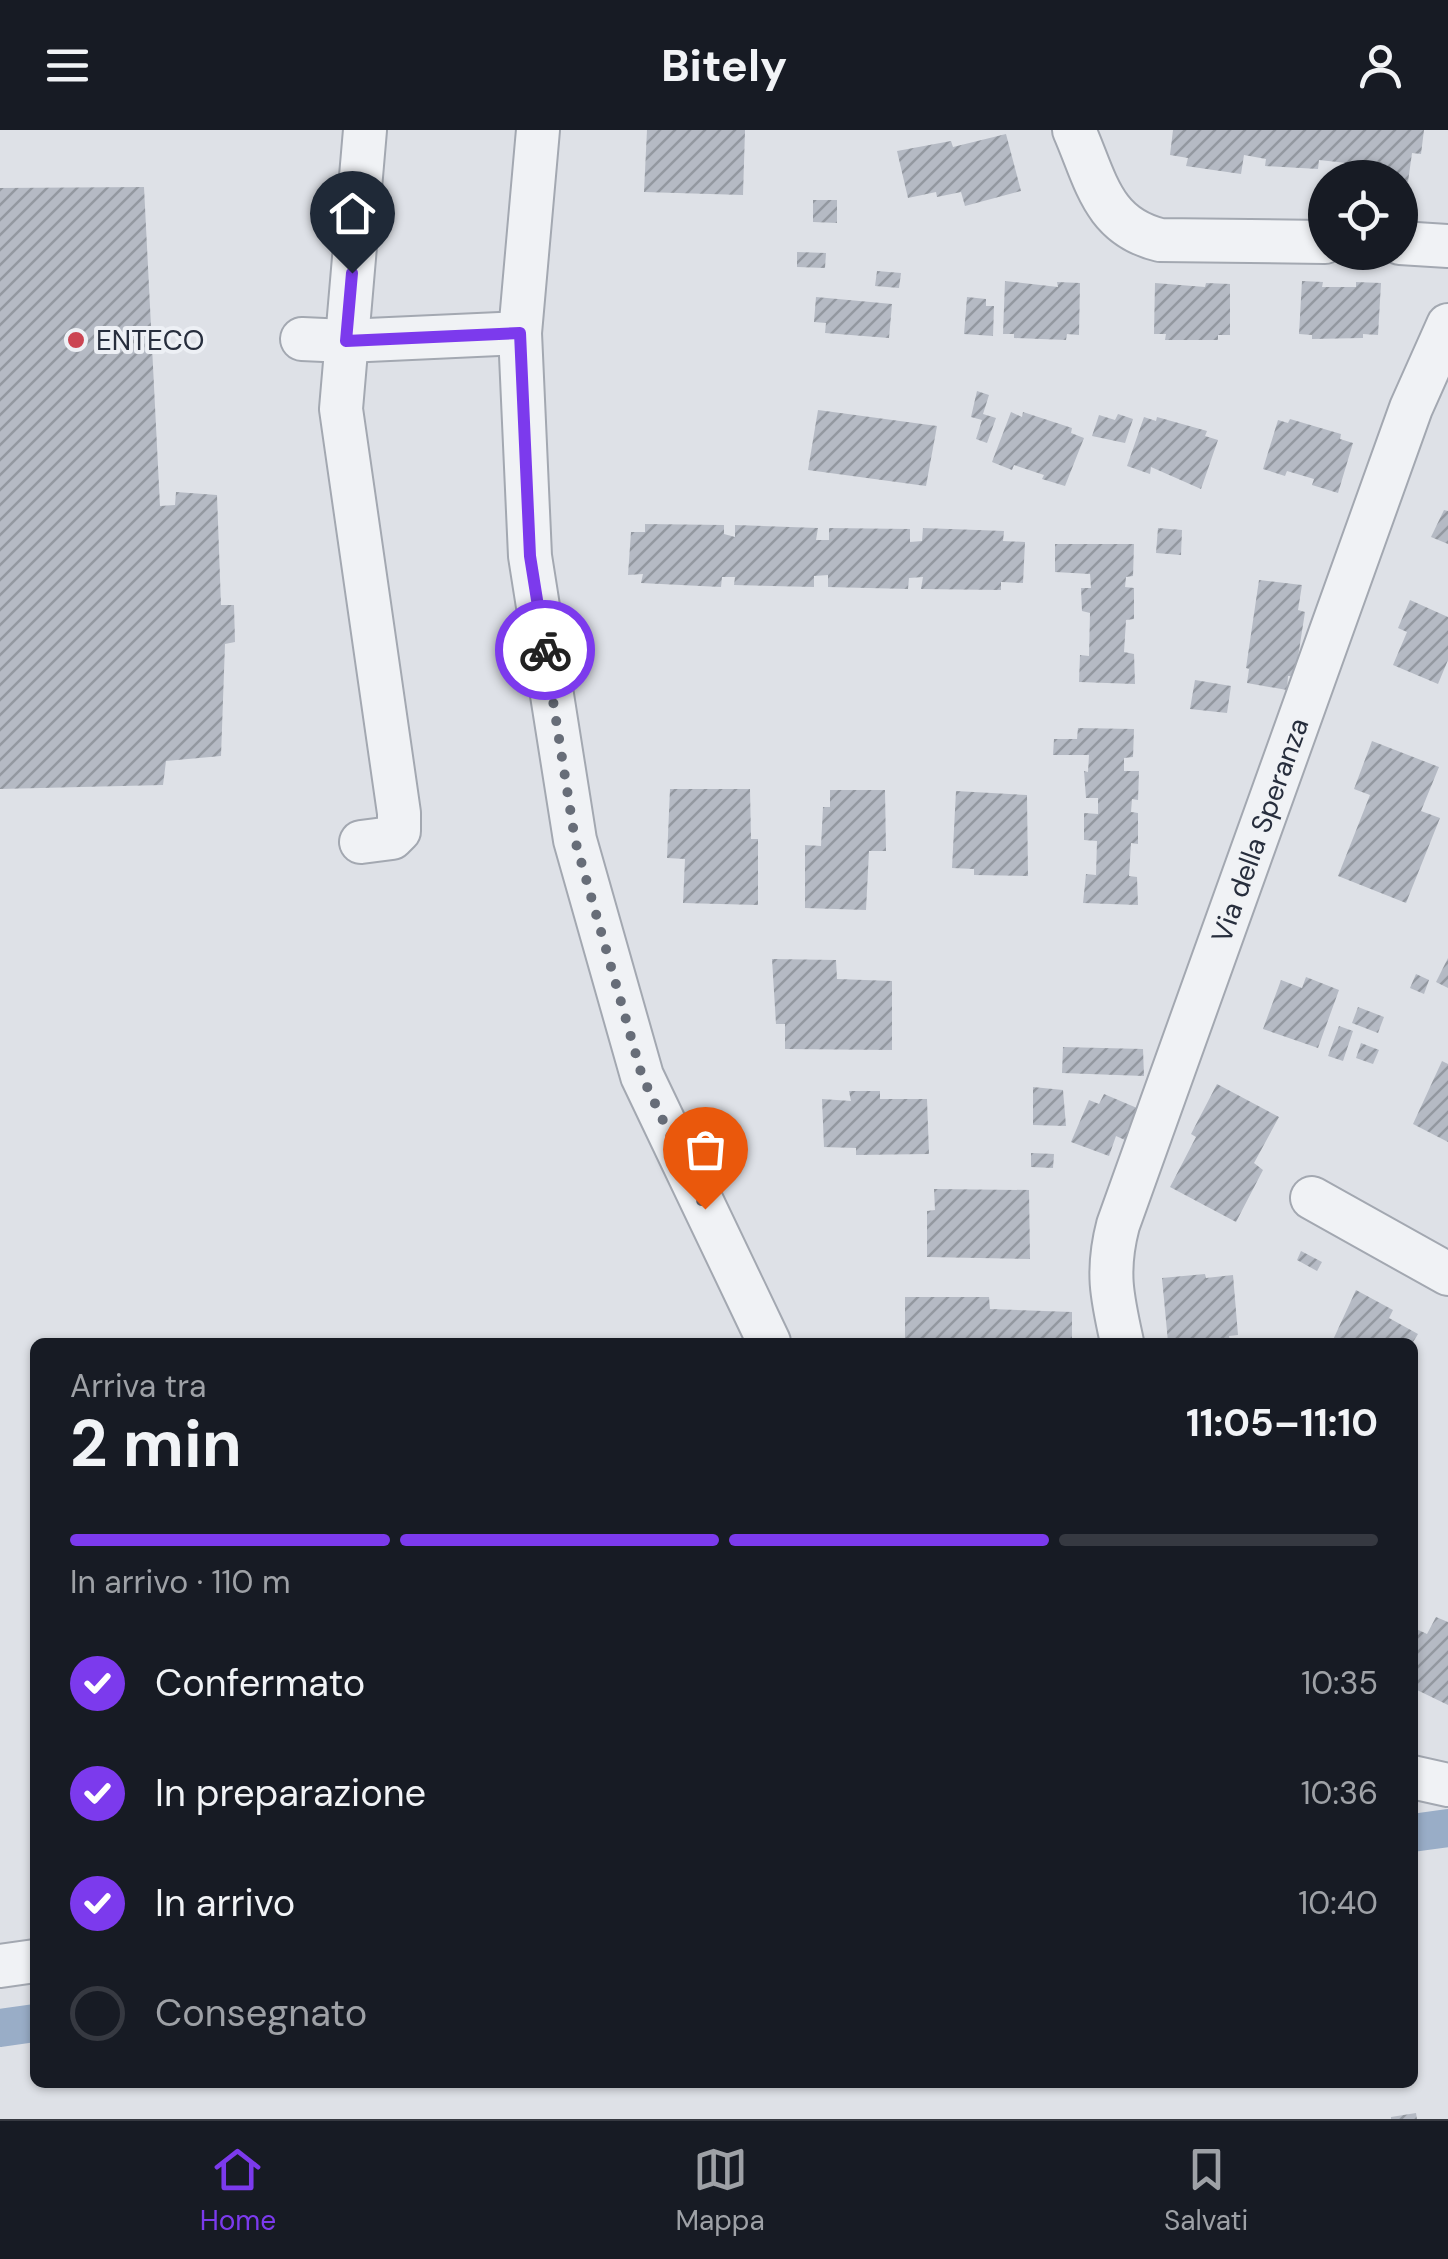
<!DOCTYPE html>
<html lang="it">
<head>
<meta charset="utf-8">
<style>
	:root { --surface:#171b24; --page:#20242c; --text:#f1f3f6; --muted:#9ea1a6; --line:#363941; --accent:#7c3aed }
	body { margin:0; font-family:"DM Sans",sans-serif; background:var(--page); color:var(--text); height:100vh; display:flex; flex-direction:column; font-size:38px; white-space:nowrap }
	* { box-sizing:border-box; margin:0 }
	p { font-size:32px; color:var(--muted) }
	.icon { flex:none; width:55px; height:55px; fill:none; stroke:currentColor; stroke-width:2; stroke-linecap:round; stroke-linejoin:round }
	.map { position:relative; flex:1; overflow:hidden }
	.drawer { position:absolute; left:30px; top:1208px; width:1388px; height:750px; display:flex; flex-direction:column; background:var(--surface); border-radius:15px; box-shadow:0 2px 8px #0004 }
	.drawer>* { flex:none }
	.fabs { position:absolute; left:1308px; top:30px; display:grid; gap:20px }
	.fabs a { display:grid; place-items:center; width:110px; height:110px; border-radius:50%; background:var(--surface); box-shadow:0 2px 8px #0004; font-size:50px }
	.pin { position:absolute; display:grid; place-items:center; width:85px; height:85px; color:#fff; margin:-102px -42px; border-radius:50% 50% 50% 0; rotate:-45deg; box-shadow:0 0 10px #0007 }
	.pin .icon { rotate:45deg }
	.courier { position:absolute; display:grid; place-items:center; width:100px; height:100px; margin:-50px; border:8px solid #7c3aed; border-radius:50%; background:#fff; color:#222; box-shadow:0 2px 12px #0007 }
	.overview em { font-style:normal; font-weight:700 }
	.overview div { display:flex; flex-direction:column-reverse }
	.overview { display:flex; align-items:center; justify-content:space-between; height:170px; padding:0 40px }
	h1 { font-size:65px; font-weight:700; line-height:75px }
	.bar { display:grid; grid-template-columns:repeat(4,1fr); gap:15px 10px; align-content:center; height:120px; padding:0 40px }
	.bar i { height:12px; border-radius:8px; background:var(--line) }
	.bar .current { background:var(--accent) }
	.bar p { grid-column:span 4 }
	ol { padding:0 40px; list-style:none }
	li { display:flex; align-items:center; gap:30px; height:110px }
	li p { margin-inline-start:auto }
	li .icon { padding:10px; border-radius:50%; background:var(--accent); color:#fff; stroke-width:4 }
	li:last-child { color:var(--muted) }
	li i { width:55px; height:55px; border:5px solid var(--line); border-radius:50% }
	header { display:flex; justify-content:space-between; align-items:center; height:130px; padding:0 40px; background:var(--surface); font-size:45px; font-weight:700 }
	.tab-bar { display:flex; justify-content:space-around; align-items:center; height:140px; border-top:2px solid var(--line); background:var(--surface); font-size:28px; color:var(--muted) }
	.tab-bar a { display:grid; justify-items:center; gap:5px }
	.tab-bar .current { color:var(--accent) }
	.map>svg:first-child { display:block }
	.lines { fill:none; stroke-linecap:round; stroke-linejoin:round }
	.canal { stroke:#99adc7; stroke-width:38 }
	.building { fill:url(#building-hatch) }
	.minor-casing { stroke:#a3a8b1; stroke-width:46 }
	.minor { stroke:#f0f2f5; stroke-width:42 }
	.done { stroke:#676d78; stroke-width:10; stroke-dasharray:0 18 }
	.route { stroke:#7c3aed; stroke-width:12 }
	.poi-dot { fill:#cb4452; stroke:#edf0f5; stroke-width:4 }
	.labels { text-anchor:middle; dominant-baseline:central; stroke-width:8; stroke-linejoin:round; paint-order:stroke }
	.poi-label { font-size:28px; fill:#272e3d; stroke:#edf0f5; text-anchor:start }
	.street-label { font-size:28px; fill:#272e3d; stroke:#edf0f5 }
</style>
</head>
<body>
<header><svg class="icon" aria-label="menu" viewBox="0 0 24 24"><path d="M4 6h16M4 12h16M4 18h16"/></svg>Bitely<svg class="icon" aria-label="person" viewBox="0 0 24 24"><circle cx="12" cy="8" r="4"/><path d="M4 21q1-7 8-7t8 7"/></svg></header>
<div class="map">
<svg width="1448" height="1989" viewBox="0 0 1448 1989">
	<defs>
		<pattern id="building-hatch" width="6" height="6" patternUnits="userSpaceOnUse" patternTransform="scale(2.5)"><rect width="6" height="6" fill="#b5bac4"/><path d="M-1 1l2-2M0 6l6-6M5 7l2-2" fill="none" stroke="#9398a0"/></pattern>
	</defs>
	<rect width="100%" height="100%" fill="#dee1e7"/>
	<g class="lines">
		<g class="canal">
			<polyline points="1412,1703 1448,1698"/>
			<polyline points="0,1898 35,1893"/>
		</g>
	</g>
	<g class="building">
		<polygon points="647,0 745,0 743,65 644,62"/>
		<polygon points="1173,0 1424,0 1421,24 1412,23 1408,52 1400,51 1400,48 1363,46 1365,35 1319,30 1318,39 1265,36 1266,29 1244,25 1241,44 1186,36 1188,28 1170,25"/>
		<polygon points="1006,4 1021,61 965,76 961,62 937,67 936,62 908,68 897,21 951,11 953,17"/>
		<polygon points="144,57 160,376 175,375 176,362 217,365 221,475 234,475 235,512 225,514 221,626 166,631 163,655 0,659 0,58"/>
		<polygon points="813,70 837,70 837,93 813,92"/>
		<polygon points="797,122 826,123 825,138 797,137"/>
		<polygon points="877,141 901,143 899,158 875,156"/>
		<polygon points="1005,151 1058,157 1057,152 1080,153 1079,205 1067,204 1066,210 1014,208 1014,204 1003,204"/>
		<polygon points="1302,151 1323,152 1322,157 1356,157 1356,152 1381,153 1378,205 1363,204 1363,208 1312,209 1312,205 1299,204"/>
		<polygon points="1155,153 1205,157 1206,153 1230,154 1230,205 1218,205 1218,210 1165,210 1166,204 1154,204"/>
		<polygon points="816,167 892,174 889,208 825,203 826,193 814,192"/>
		<polygon points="967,167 986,169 986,176 994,176 993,206 964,204"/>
		<polygon points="977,261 989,265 983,284 996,288 987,313 976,309 982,290 971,287"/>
		<polygon points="818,280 937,296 926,356 808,340"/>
		<polygon points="1011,282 1022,287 1023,282 1072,298 1071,303 1084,308 1065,356 1042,349 1044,345 1014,335 1012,340 992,332"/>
		<polygon points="1118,284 1133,289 1125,313 1092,306 1099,285 1115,290"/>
		<polygon points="1144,287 1156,291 1157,287 1207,301 1205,306 1218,310 1201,359 1151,337 1150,344 1127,336"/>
		<polygon points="1290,289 1341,304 1340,309 1353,313 1338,363 1312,355 1314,349 1287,341 1285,346 1263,339 1278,290 1288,293"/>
		<polygon points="1444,380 1448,381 1448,414 1431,407"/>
		<polygon points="645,394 724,395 724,404 735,407 735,395 818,398 816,410 829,410 829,398 910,399 910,412 922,411 923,398 1004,401 1003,411 1025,412 1023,453 1001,452 1001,460 921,459 923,447 909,448 908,459 828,457 828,445 814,446 814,457 734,455 735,447 722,447 721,457 641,453 643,444 628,445 631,402 645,402"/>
		<polygon points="1158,398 1182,400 1181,425 1156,423"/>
		<polygon points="1055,414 1134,414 1133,446 1126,447 1125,457 1134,458 1134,489 1126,490 1124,522 1134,524 1135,554 1079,552 1080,525 1089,526 1090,483 1082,481 1081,458 1091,458 1090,444 1055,442"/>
		<polygon points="1259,450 1302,455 1298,480 1305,482 1295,546 1288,546 1287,560 1247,553 1249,539 1246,538"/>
		<polygon points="1410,470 1448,487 1448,530 1438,554 1393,535 1407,502 1398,498"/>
		<polygon points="1195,550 1231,556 1227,583 1190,579"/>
		<polygon points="1078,598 1134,599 1133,627 1124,628 1124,641 1139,641 1138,670 1132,669 1131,682 1138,683 1138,714 1131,713 1129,746 1137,747 1138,775 1083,773 1086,744 1096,745 1097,711 1084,710 1084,683 1098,684 1098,668 1086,668 1084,641 1088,642 1089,625 1053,625 1054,609 1077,609"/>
		<polygon points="1372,611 1439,637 1421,681 1440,688 1406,773 1338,746 1370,665 1354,659"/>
		<polygon points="670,659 750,659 751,709 758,709 758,775 683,773 685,729 667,728"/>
		<polygon points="830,660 885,660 886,721 869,721 866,780 805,778 805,715 821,716 823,677 830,677"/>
		<polygon points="956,661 1027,665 1028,746 974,745 974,739 952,738"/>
		<polygon points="1448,828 1448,858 1436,852"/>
		<polygon points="772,829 836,830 837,849 892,851 892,920 785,919 785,894 776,894"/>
		<polygon points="1416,844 1429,850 1424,864 1410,858"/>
		<polygon points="1306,847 1339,860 1318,918 1263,899 1281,850 1302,858"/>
		<polygon points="1358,877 1384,887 1378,903 1352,893"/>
		<polygon points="1339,896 1353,901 1343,931 1328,926"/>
		<polygon points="1361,913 1379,920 1373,934 1356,928"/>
		<polygon points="1063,917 1143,919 1144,946 1062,943"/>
		<polygon points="1442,931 1448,934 1448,1012 1413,994"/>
		<polygon points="1217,954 1279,987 1254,1033 1263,1040 1236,1092 1170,1057 1196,1007 1191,1004"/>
		<polygon points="1033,957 1063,960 1066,996 1033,995"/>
		<polygon points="849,961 880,961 880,969 927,969 929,1024 856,1025 856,1018 824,1017 822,969 851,971"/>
		<polygon points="1104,964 1137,978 1125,1010 1116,1006 1109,1026 1071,1012 1089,970 1099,974"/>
		<polygon points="1031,1023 1054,1024 1053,1038 1031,1037"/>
		<polygon points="934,1059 1029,1060 1030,1129 927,1127 927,1081 935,1080"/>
		<polygon points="1301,1121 1322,1132 1317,1141 1297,1130"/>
		<polygon points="1205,1144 1206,1148 1233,1145 1238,1205 1229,1206 1230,1212 1168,1212 1162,1148"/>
		<polygon points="1356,1160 1393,1180 1389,1188 1418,1204 1413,1212 1332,1212"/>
		<polygon points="905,1167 989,1167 990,1179 1072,1182 1072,1212 905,1212"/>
		<polygon points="1436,1487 1448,1492 1448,1575 1417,1560 1412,1569 1412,1497 1427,1504"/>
		<polygon points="1416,1983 1417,1989 1391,1989 1391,1987"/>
	</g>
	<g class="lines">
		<g class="minor-casing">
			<g id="minor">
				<polyline points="538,0 520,203 530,426 575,710 642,946 769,1212"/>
				<path d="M1074,0C1096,50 1102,96 1160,110L1325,112"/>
				<polyline points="1400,113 1448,116"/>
				<polyline points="302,209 346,211 520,203"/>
				<polyline points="361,712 392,708 399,701 399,683 341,279 365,0"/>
				<polyline points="1312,1068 1448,1144"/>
				<path id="s1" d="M1122,1212C1112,1167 1106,1141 1118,1095L1411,278L1448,195"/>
				<polyline points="1412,1647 1448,1655"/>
				<polyline points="0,1836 35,1831"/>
			</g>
		</g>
		<use href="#minor" class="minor"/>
	</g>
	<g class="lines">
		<polyline class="done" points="545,520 575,710 642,946 705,1079"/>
		<polyline class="route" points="352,143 346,211 520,203 530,426 545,520"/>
	</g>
	<circle class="poi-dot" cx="76" cy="210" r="10"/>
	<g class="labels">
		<g class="poi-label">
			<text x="96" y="210">ENTECO</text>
		</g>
		<g class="street-label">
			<text stroke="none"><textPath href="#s1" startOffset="538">Via della Speranza</textPath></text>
		</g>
	</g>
</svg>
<div class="fabs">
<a><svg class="icon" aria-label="locate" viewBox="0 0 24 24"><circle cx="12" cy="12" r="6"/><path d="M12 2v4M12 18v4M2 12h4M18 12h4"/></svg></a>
</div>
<div class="pin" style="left:705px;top:1079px;background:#ea580c"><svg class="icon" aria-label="bag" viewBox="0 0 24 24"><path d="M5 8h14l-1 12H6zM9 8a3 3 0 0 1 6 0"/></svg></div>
<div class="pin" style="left:352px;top:143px;background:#1f2937"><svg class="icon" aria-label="home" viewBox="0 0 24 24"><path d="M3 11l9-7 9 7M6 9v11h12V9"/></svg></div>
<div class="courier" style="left:545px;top:520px"><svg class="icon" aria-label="bike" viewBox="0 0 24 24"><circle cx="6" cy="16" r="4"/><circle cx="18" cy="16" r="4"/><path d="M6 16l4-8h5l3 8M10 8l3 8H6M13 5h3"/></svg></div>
<section class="drawer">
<div class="overview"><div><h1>2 min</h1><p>Arriva tra</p></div><em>11:05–11:10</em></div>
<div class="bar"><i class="current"></i><i class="current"></i><i class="current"></i><i></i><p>In arrivo · 110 m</p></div>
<ol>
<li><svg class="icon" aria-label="check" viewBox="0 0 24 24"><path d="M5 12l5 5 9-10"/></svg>Confermato<p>10:35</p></li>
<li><svg class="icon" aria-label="check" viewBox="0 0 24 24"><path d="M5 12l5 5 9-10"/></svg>In preparazione<p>10:36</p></li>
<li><svg class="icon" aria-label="check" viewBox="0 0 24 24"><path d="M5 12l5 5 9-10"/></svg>In arrivo<p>10:40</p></li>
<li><i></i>Consegnato</li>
</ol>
</section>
</div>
<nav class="tab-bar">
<a class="current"><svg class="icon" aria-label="home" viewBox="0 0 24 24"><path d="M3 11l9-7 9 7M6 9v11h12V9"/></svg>Home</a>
<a><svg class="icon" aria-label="map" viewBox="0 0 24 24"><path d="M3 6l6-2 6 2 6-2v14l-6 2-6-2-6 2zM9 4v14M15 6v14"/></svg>Mappa</a>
<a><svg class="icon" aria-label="saved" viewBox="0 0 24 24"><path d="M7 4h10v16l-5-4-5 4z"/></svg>Salvati</a>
</nav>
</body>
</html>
